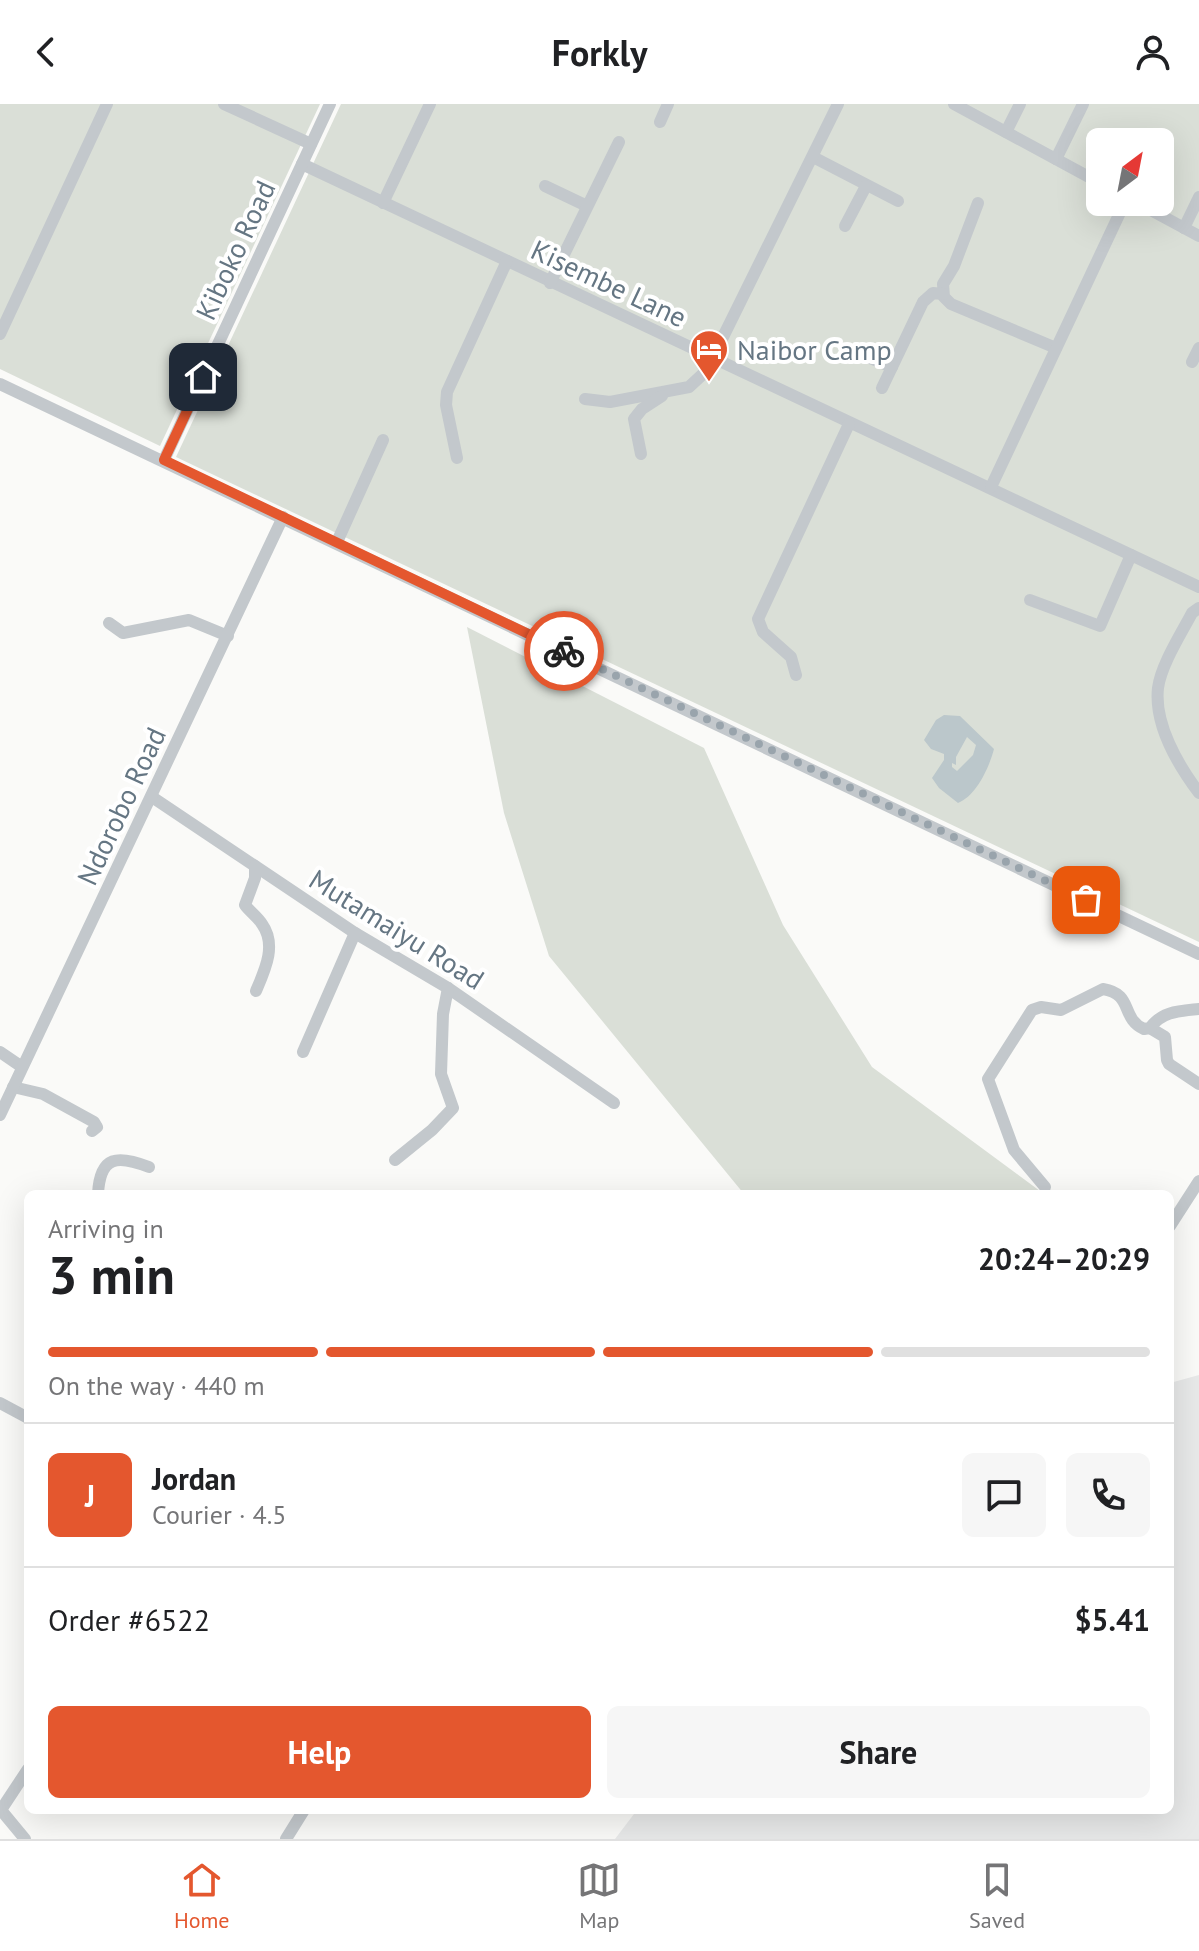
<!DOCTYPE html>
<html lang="en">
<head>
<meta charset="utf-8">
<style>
	:root { --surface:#fff; --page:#f6f6f6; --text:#202124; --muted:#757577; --line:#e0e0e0; --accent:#e4572e }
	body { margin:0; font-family:"PT Sans",sans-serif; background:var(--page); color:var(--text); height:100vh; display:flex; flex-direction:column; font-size:30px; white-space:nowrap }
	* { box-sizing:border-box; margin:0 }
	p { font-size:26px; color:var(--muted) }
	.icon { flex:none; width:44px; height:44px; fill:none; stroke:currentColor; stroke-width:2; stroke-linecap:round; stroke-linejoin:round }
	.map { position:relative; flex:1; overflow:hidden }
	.sheet { position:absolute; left:24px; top:1086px; width:1150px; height:624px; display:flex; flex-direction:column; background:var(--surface); border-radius:12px; box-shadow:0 8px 32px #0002 }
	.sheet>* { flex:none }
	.needle { width:52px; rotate:32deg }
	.controls { position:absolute; left:1086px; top:24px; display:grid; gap:16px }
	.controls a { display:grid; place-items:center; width:88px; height:88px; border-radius:12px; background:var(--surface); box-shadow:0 8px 32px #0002; font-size:40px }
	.pin { position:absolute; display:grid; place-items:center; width:68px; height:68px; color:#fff; margin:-34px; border-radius:16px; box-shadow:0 4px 12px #0006 }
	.courier { position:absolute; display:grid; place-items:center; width:80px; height:80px; margin:-40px; border:6px solid #e4572e; border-radius:50%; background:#fff; color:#222; box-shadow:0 2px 10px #0007 }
	.overview em { font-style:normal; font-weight:700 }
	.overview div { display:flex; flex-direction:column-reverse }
	.overview { display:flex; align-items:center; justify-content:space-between; height:136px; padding:0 24px }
	h1 { font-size:52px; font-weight:700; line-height:60px }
	.bar { display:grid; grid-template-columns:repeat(4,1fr); gap:12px 8px; align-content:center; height:96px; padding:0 24px }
	.bar i { height:10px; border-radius:6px; background:var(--line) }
	.bar .current { background:var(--accent) }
	.bar p { grid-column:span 4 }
	.line { display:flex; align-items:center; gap:20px; padding:0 24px; border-top:2px solid var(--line) }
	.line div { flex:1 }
	.round { display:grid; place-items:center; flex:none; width:84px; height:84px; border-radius:12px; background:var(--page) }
	.primary-button { display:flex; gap:16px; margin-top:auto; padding:16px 24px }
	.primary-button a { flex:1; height:92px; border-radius:12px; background:var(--accent); color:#fff; font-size:32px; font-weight:700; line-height:92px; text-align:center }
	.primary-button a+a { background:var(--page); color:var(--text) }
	header { display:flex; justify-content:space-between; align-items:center; height:104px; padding:0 24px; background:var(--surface); font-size:36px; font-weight:700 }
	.dock { display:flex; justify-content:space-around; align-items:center; height:112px; border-top:2px solid var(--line); background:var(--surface); font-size:22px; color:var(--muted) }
	.dock a { display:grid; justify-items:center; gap:4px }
	.dock .current { color:var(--accent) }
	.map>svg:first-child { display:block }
	.built { fill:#e8e9e9 }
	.green { fill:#dadfd7; fill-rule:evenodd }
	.water { fill:#bbc7cb; fill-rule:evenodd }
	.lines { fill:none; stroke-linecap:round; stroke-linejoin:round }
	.minor { stroke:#c3c8cc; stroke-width:12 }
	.done { stroke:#99a4ac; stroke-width:8; stroke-dasharray:0 14.4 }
	.route { stroke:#e4572e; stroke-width:10 }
	.labels { text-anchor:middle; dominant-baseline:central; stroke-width:8; stroke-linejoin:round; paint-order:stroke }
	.street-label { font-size:28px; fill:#657683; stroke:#fff }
	.poi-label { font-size:28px; fill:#657683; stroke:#fff; text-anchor:start }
</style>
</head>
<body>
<header><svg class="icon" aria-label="back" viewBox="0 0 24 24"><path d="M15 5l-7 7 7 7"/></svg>Forkly<svg class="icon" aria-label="person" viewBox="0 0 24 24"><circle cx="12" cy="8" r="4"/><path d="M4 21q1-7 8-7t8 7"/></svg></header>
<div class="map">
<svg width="1199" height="1735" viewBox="0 0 1199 1735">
	<rect width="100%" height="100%" fill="#fafaf8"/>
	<polygon class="built" points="1199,1271 1199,1735 615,1735 637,1706 1170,1706 1170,1279"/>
	<g class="green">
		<polygon points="0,0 320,0 160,342 0,265"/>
		<path d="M341,0H1199V838L176,353ZM1100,38H1160V98H1100Z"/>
		<polygon points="467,523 704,644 783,821 872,963 1044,1090 744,1090 549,852 504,709"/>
	</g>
	<path class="water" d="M944,611L960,612L994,645C989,664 976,692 958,699L939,684L932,674L944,656V650L931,645L924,636L936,616ZM967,633L976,641L973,651L957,667L952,663V659L956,661V653Z"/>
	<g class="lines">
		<g class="minor">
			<polyline points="224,0 311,40"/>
			<polyline points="954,0 1100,79"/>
			<polyline points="660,18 668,0"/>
			<polyline points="1006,28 1020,0"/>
			<polyline points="813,53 898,97"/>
			<polyline points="1056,55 1083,0"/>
			<polyline points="302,60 1199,483"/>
			<polyline points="545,82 587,102"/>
			<polyline points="1136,98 1199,132"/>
			<polyline points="383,99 430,0"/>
			<polyline points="978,99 954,162 943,180 944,193 951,200 1056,244"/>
			<polyline points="845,122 866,82"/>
			<polyline points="1184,124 1199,93"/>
			<polyline points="550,179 619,38"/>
			<polyline points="0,230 107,0"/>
			<polyline points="723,233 838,0"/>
			<polyline points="865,252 892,263"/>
			<polyline points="1192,258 1199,244"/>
			<polyline points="0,280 1199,850"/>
			<polyline points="882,284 923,198 933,189 943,190"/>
			<polyline points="585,295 610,298 689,283 717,257"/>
			<polyline points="641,350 634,315 642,305 662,292"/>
			<polyline points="457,354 446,301 447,288 507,157"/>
			<polyline points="164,356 330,0"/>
			<polyline points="991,383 1125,98"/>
			<polyline points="337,438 383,336"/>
			<polyline points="1030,496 1100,522 1131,451"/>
			<path d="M1199,504L1192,509C1181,530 1161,561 1158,584C1154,620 1178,661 1199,689"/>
			<polyline points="109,519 123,529 189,516 228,532"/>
			<polyline points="796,571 791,553 763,528 758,515 849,320"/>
			<polyline points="152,693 355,829 448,884 614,999"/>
			<path d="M255,762V774L245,801C250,808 257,812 262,820C277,841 265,866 256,887"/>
			<polyline points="1150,924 1165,933 1167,956 1169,960 1199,980"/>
			<polyline points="0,948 22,963"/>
			<polyline points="303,948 355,829"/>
			<polyline points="13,983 43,990 94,1018 97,1023 92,1027"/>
			<polyline points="0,1011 283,413"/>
			<polyline points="395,1056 432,1026 453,1004 441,970 443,910 448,884"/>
			<path d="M1045,1083L1014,1046L988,975L1032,906L1041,903L1061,906L1103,885C1134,890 1120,914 1144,925L1150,924C1162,907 1180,907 1199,905"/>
			<path d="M98,1090C100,1051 118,1051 149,1063"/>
			<polyline points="1170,1122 1199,1077"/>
			<polyline points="0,1299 28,1314"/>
			<polyline points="25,1735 1,1706 28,1665"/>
			<polyline points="286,1735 304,1706"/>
		</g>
	</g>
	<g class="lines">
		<polyline class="done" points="564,547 1086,796"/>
		<polyline class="route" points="203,273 164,356 564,547"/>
	</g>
	<defs>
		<g id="hotel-pin" transform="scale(2)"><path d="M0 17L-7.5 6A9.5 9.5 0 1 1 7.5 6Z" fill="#e4572e" stroke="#fff"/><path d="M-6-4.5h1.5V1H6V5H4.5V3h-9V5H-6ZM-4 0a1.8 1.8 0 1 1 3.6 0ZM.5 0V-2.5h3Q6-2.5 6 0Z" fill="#fff"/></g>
	</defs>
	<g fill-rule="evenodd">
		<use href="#hotel-pin" x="709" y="245"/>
	</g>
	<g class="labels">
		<g class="street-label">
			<text transform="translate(235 146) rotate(-65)">Kiboko Road</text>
			<text transform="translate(609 179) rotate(25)">Kisembe Lane</text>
			<text transform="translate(121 702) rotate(-65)">Ndorobo Road</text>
			<text transform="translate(397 825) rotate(32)">Mutamaiyu Road</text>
		</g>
		<g class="poi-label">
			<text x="737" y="245">Naibor Camp</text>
		</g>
	</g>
</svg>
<div class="controls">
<a><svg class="needle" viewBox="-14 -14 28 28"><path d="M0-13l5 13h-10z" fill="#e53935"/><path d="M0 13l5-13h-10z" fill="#757577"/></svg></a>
</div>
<div class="pin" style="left:1086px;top:796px;background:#ea580c"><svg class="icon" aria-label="bag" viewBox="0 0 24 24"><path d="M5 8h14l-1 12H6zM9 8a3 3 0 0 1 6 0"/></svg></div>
<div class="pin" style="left:203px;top:273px;background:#1f2937"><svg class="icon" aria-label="home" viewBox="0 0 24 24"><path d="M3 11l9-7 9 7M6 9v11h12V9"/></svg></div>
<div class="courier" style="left:564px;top:547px"><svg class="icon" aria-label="bike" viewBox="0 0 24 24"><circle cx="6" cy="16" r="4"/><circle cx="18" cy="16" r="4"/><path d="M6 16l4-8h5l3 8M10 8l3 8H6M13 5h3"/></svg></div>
<section class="sheet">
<div class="overview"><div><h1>3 min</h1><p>Arriving in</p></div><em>20:24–20:29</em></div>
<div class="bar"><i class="current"></i><i class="current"></i><i class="current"></i><i></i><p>On the way · 440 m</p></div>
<div class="line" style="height:144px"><b class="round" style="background:var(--accent);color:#fff">J</b><div><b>Jordan</b><p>Courier · 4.5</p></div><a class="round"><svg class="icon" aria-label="chat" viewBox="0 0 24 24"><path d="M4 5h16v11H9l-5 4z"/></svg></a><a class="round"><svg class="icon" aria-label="phone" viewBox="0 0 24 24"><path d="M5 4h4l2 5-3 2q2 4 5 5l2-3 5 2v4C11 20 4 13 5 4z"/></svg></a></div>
<div class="line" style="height:104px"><div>Order #6522</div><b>$5.41</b></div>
<div class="primary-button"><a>Help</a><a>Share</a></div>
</section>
</div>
<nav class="dock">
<a class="current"><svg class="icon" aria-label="home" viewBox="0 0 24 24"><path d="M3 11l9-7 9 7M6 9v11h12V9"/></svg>Home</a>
<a><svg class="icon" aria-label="map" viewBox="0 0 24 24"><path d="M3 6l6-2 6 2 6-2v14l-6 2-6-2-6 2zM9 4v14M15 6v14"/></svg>Map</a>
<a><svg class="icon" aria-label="saved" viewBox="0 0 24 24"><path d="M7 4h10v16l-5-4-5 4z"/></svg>Saved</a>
</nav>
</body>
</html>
